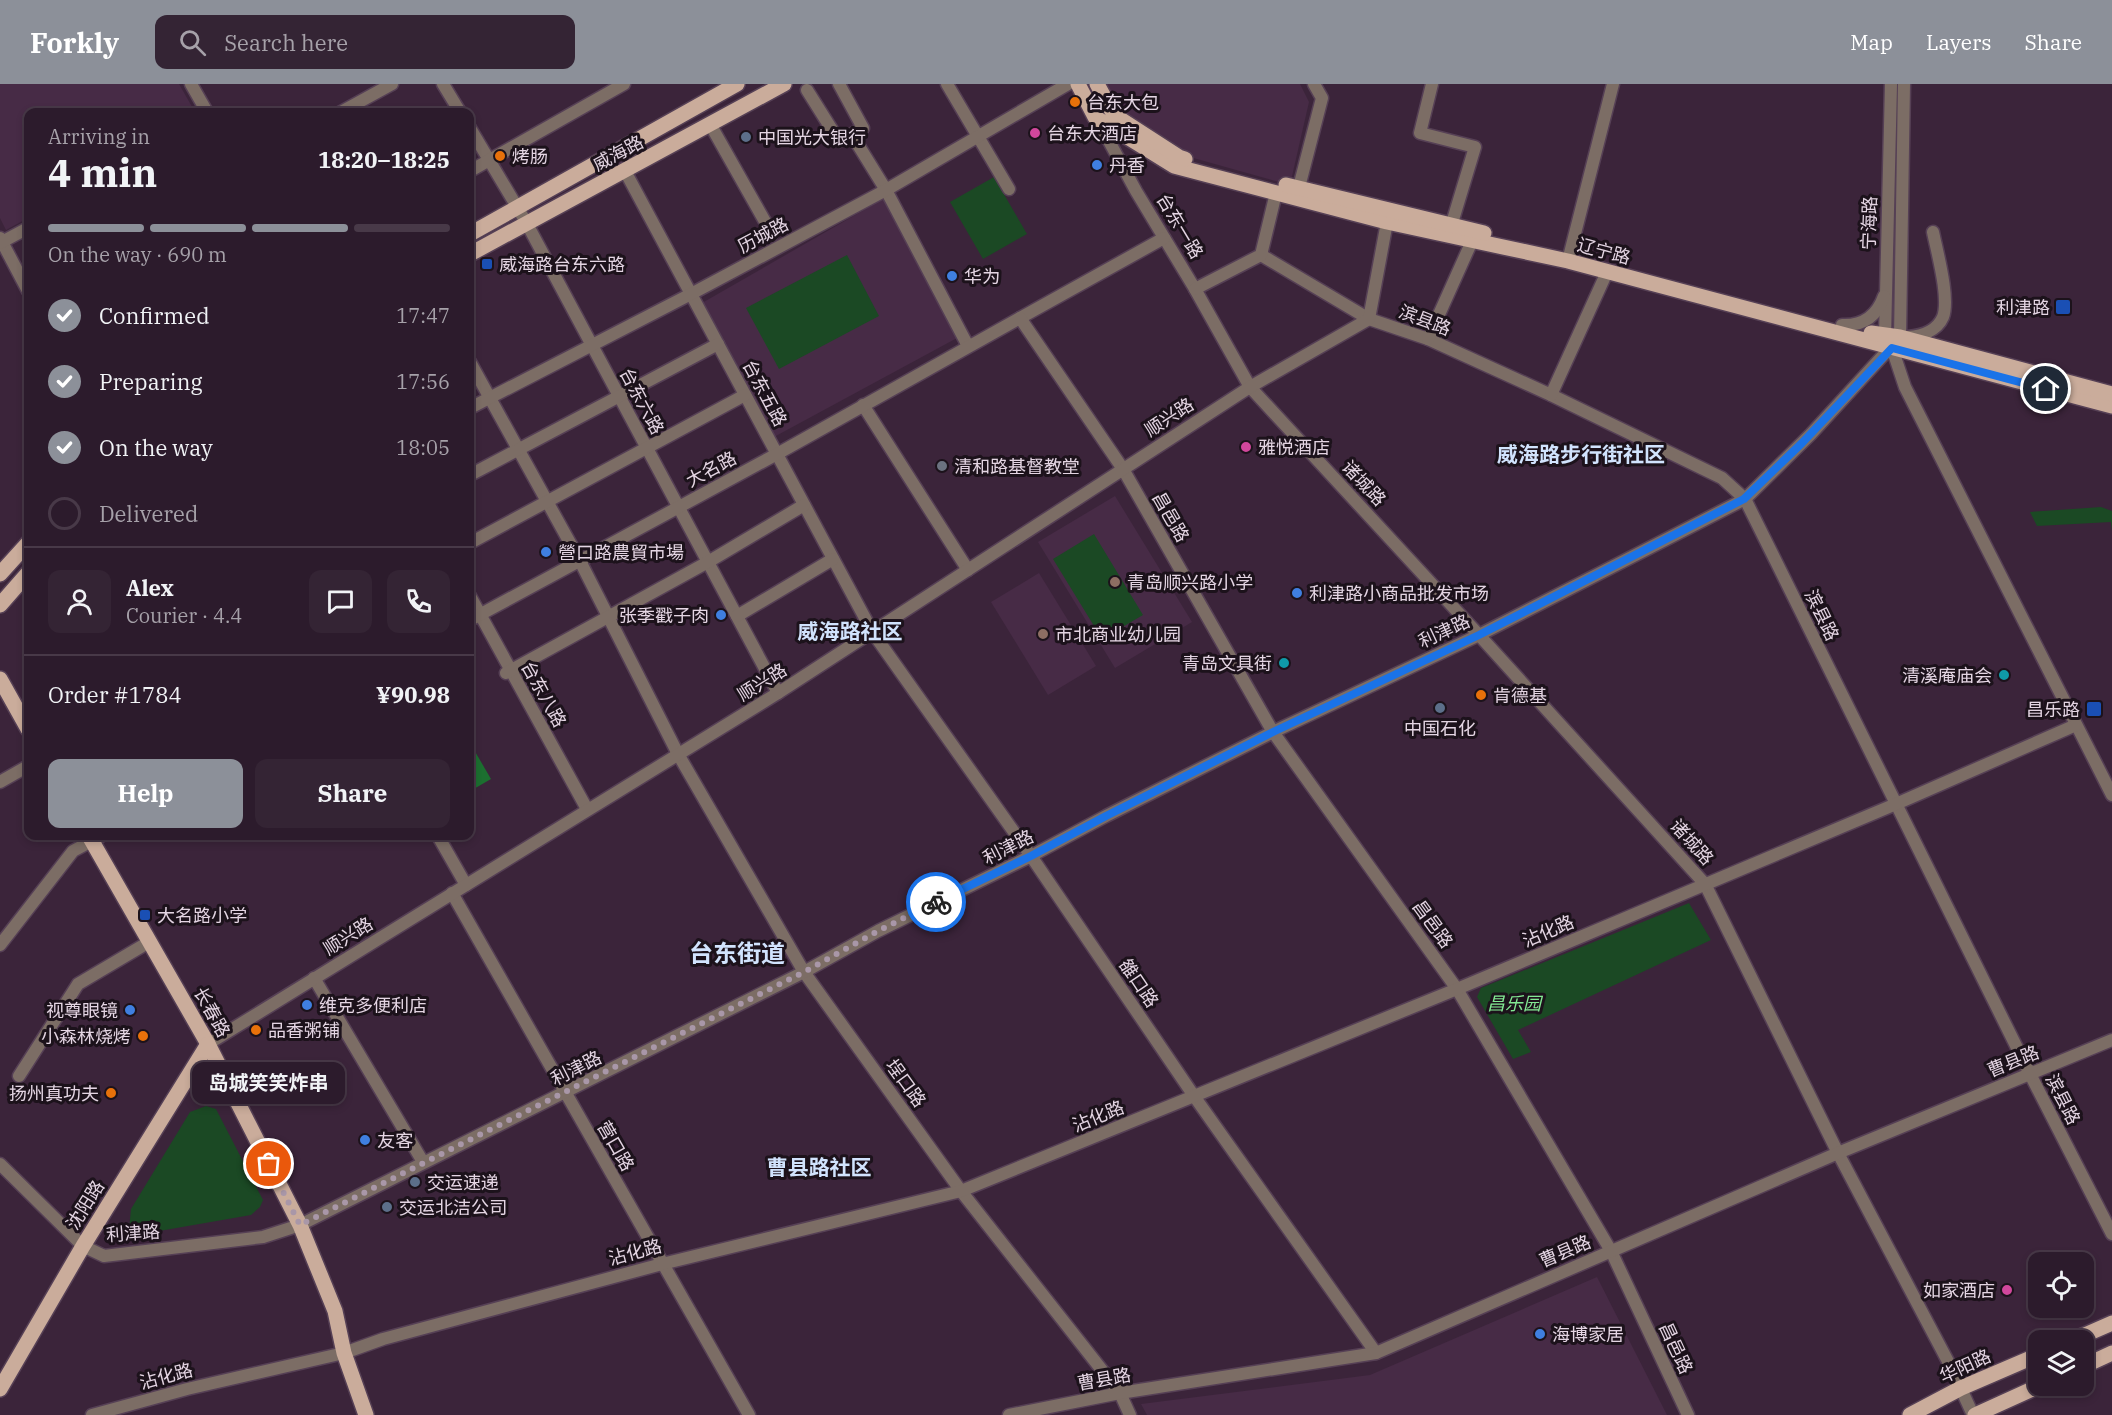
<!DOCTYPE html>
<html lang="en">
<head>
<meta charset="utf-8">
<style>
	:root { --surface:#2c1b2c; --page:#342434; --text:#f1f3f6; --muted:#a6a1a9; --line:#483948; --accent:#8c9099 }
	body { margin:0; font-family:"IBM Plex Serif","Noto Sans SC",serif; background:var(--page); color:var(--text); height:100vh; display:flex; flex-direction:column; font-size:22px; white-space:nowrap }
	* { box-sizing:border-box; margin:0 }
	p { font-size:20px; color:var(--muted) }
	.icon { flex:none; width:33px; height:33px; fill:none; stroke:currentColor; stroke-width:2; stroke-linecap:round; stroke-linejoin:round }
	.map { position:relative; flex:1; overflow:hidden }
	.details { position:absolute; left:24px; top:24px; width:450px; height:732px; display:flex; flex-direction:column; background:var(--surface); border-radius:12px; box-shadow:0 3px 9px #0003,0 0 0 2px var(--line) }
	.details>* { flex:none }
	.fabs { position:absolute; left:2028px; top:1168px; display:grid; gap:12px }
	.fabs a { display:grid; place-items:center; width:66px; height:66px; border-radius:12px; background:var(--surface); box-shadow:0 3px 9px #0003,0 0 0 2px var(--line); font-size:30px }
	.pin { position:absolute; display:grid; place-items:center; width:51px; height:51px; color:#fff; margin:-26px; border:3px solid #fff; border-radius:50%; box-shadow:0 2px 6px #0007 }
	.courier { position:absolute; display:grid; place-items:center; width:60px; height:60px; margin:-30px; border:4px solid #1a73e8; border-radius:50%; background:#fff; color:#222; box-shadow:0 2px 8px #0007 }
	.bubble { position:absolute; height:42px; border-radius:12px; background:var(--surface); box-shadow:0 3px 9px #0003,0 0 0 2px var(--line); font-size:20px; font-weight:700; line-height:42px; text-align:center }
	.headline em { font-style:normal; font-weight:700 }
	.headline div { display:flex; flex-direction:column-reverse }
	.headline { display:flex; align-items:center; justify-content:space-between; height:102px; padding:0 24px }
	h1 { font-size:39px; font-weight:700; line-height:45px }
	.bar { display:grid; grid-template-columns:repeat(4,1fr); gap:9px 6px; align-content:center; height:72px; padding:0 24px }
	.bar i { height:8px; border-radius:4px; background:var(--line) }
	.bar .selected { background:var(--accent) }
	.bar p { grid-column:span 4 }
	.line { display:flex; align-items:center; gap:15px; padding:0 24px; border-top:2px solid var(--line) }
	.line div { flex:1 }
	.round { display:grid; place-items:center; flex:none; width:63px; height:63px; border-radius:12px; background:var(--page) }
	ol { padding:0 24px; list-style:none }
	li { display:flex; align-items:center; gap:18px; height:66px }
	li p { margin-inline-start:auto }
	li .icon { padding:6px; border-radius:50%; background:var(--accent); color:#fff; stroke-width:4 }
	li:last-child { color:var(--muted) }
	li i { width:33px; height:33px; border:3px solid var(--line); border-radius:50% }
	.primary-button { display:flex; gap:12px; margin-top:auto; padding:12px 24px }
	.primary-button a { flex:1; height:69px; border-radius:12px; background:var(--accent); color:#fff; font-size:24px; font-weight:700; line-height:69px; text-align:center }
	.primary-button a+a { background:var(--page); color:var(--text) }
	header { display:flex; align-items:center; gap:36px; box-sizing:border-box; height:84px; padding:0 30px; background:var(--accent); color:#fff }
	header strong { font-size:28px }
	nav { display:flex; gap:33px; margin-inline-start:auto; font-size:21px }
	.search { width:420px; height:54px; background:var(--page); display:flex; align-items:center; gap:15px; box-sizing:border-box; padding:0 21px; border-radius:12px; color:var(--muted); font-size:22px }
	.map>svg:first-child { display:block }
	.built { fill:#472b46 }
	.green { fill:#1b4924 }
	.forest { fill:#1c6f30 }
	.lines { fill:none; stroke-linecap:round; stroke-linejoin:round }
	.minor-casing { stroke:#564055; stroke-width:15 }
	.major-casing { stroke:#564055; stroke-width:18 }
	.minor { stroke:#7c6d65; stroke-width:12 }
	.major { stroke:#caac9b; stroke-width:15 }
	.done { stroke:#a997a8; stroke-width:6; stroke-dasharray:0 10.8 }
	.route { stroke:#1a73e8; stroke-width:8 }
	.food-dot { fill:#e8710a; stroke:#1c121b; stroke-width:2 }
	.hotel-dot { fill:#d1479c; stroke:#1c121b; stroke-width:2 }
	.service-dot { fill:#5c6f8a; stroke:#1c121b; stroke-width:2 }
	.shop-dot { fill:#3f7fe0; stroke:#1c121b; stroke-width:2 }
	.transit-dot { fill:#1a4fb4; stroke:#1c121b; stroke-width:2 }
	.worship-dot { fill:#6b7280; stroke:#1c121b; stroke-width:2 }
	.education-dot { fill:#8d6e63; stroke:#1c121b; stroke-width:2 }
	.culture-dot { fill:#0f9aa8; stroke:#1c121b; stroke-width:2 }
	.labels { text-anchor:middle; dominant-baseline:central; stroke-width:6; stroke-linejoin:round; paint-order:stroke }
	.poi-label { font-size:18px; fill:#e4d5e3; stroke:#1c121b; text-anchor:start }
	.street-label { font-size:18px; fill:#e4d5e3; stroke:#1c121b }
	.park-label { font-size:18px; font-style:italic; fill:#83e993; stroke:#1c121b }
	.quarter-label { font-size:21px; font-weight:bold; fill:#d1e3fd; stroke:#1c121b }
	.district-label { font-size:24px; font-weight:bold; fill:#d1e3fd; stroke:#1c121b }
</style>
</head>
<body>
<header>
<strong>Forkly</strong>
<div class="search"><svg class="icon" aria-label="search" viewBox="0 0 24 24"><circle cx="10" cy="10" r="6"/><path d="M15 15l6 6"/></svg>Search here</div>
<nav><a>Map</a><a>Layers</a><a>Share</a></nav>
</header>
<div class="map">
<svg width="2112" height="1331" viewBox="0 0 2112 1331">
	<rect width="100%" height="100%" fill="#3b243a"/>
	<g class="built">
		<polygon points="0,0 179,0 195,28 28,28 28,134 6,146 0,134"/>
		<polygon points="1104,0 1300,0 1309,18 1290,101 1179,70 1119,27"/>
		<polygon points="883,115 957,254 774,353 702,219"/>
		<polygon points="1115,412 1192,538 1115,584 1038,458"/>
		<polygon points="1039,489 1096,582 1048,611 991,518"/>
		<polygon points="1597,1193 1667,1331 1147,1331 1141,1320 1370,1291"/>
	</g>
	<g class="green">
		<polygon points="994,93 1027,150 983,175 950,118"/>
		<polygon points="847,171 879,232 779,285 746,224"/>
		<polygon points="2101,423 2112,427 2112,447 2111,438 2037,442 2030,428"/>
		<polygon points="1094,450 1143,531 1102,555 1053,475"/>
		<polygon points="1689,819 1711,856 1518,946 1531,968 1513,975 1477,913 1481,904"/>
		<polygon points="206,1022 216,1025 263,1116 260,1123 251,1131 142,1150 129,1146 131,1125 190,1028"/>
	</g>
	<polygon class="forest" points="470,659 491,695 472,706 470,701"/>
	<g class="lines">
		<g class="minor-casing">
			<g id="minor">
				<polyline points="191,0 207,28"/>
				<polyline points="443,0 460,28"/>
				<polyline points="947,0 1009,105"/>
				<polyline points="1432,0 1420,49 1475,63 1449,149"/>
				<polyline points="1891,0 1885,252 1892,264 1905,303 2112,711"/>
				<polyline points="807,6 839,57 863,44 839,0"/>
				<polyline points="341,28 392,0"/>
				<polyline points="1096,33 1136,107 1195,205 1250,303 1479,551 1705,800 1838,1069 1952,1285 1973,1331"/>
				<polyline points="710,40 772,150"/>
				<polyline points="470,44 526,138 778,609"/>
				<polyline points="852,51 886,106 968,262"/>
				<polyline points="470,87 624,0"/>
				<polyline points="625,87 873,549 1031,772 1194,1012 1376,1269"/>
				<polyline points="1297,111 1322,14 1314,0"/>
				<polyline points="0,154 28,207"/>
				<polyline points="0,159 28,144"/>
				<polyline points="1261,171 1369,235 1428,255 1551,311 1722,394 1745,415 2030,990 2112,1150"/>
				<polyline points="1568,177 1613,0"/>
				<polyline points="1195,205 1261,171 1276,109"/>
				<polyline points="1020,234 1164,154"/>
				<path d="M1842,241C1863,242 1877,232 1884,212"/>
				<path d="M1908,253C1921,252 1937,247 1943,233C1950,214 1937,168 1933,148"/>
				<polyline points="1428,255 1472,157"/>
				<polyline points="470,278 580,477 678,670 804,888 961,1107 1120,1309 1130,1331"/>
				<polyline points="1551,311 1607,188"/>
				<polyline points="863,321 968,486"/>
				<polyline points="470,324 691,210 886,106 1068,0"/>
				<polyline points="470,391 718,260"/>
				<polyline points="470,459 745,311"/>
				<polyline points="470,512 587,725"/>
				<polyline points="737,532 833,475"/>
				<polyline points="470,536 777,370 1020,234 1123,385 1273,648 1457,905 1611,1167 1688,1331"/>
				<polyline points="506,589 708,478 804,421"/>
				<polyline points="0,698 28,682"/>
				<polyline points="438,752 466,801"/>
				<polyline points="452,809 749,1331"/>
				<polyline points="0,861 73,767 101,752"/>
				<polyline points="314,894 423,1078"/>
				<polyline points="208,960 778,609 1250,303 1369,235 1387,138"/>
				<polyline points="19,992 78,900 149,858"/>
				<polyline points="0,1080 83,1162 104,1172 263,1153 300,1141 804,888 878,847 1031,772 1106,732 1273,648 1479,551 1745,415 1811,350 1900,253 1904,0"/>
				<polyline points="92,1331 187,1305 344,1269 383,1255 662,1180 961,1107 1457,905 1896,720 2076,641"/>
				<polyline points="1009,1331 1120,1309 1376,1269 1838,1069 2112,956"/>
			</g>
		</g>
		<g class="major-casing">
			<g id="major">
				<polyline points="1078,0 1095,33 1174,82 1387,138 1568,177 2112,322"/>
				<polyline points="1097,0 1114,31 1179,73 1185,75"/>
				<polyline points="1286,101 1484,149"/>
				<polyline points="470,150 737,0"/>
				<polyline points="470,170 784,0"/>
				<polyline points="1871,249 1900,253 2112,310"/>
				<polyline points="0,490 28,459"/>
				<polyline points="0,521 28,489"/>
				<polyline points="0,595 28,645"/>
				<polyline points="89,752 208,960 300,1141 335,1227 344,1269 366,1331"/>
				<polyline points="2071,1257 2112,1239"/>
				<polyline points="2084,1282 2112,1269"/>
				<polyline points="0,1305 83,1162 208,960"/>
				<polyline points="1910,1331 1961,1304 2038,1271"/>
				<polyline points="1975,1331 2039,1302"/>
			</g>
		</g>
		<use href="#minor" class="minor"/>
		<use href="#major" class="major"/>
	</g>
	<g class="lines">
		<polyline class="done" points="269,1080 300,1141 804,888 878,847 936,818"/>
		<polyline class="route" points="936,818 1031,772 1106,732 1273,648 1479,551 1744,415 1802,359 1892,264 2046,305"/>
	</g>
	<g class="food-dot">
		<circle cx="1075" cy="18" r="6"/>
		<circle cx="500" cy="72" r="6"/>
		<circle cx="1481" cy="611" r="6"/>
		<circle cx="256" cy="946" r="6"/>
		<circle cx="143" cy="952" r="6"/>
		<circle cx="111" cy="1009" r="6"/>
	</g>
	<g class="hotel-dot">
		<circle cx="1035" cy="49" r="6"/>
		<circle cx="1246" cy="363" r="6"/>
		<circle cx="2007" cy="1206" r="6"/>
	</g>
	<g class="service-dot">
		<circle cx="746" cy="53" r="6"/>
		<circle cx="1440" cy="624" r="6"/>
		<circle cx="415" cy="1098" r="6"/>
		<circle cx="387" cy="1123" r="6"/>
	</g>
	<g class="shop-dot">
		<circle cx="1097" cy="81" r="6"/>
		<circle cx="952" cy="192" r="6"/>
		<circle cx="546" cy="468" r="6"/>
		<circle cx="1297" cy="509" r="6"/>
		<circle cx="721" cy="531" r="6"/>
		<circle cx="307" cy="921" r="6"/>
		<circle cx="130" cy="926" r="6"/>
		<circle cx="365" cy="1056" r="6"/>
		<circle cx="1540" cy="1250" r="6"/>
	</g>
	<g class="transit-dot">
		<rect x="481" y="174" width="12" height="12" rx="3"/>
		<rect x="2055" y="215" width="16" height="16" rx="3"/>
		<rect x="2086" y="617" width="16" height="16" rx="3"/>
		<rect x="139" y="825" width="12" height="12" rx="3"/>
	</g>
	<circle class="worship-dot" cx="942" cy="382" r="6"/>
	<g class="education-dot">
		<circle cx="1115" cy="498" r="6"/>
		<circle cx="1043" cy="550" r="6"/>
	</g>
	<g class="culture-dot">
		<circle cx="1284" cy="579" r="6"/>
		<circle cx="2004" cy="591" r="6"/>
	</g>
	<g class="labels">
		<g class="poi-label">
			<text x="1087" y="18">台东大包</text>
			<text x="1047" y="49">台东大酒店</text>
			<text x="758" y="53">中国光大银行</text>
			<text x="512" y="72">烤肠</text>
			<text x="1109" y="81">丹香</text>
			<text x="499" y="180">威海路台东六路</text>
			<text x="964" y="192">华为</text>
			<text x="2050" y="223" text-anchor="end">利津路</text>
			<text x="1258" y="363">雅悦酒店</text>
			<text x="954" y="382">清和路基督教堂</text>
			<text x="558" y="468">營口路農貿市場</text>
			<text x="1127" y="498">青岛顺兴路小学</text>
			<text x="1309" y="509">利津路小商品批发市场</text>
			<text x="709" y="531" text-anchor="end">张季戳子肉</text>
			<text x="1055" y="550">市北商业幼儿园</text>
			<text x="1272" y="579" text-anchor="end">青岛文具街</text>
			<text x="1992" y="591" text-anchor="end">清溪庵庙会</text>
			<text x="1493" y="611">肯德基</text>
			<text x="2080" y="625" text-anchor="end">昌乐路</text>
			<text x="1440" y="644" text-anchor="middle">中国石化</text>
			<text x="157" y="831">大名路小学</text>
			<text x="319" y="921">维克多便利店</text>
			<text x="118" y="926" text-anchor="end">视尊眼镜</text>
			<text x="268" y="946">品香粥铺</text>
			<text x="131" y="952" text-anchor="end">小森林烧烤</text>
			<text x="99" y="1009" text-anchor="end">扬州真功夫</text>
			<text x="377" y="1056">友客</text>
			<text x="427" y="1098">交运速递</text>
			<text x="399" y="1123">交运北洁公司</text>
			<text x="1995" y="1206" text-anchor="end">如家酒店</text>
			<text x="1552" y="1250">海博家居</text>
		</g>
		<g class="street-label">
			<text transform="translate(618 69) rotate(-28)">威海路</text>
			<text transform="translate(1869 139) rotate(-88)">宁海路</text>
			<text transform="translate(1180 142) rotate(59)">台东一路</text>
			<text transform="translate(763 151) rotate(-28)">历城路</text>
			<text transform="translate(1604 167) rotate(15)">辽宁路</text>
			<text transform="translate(1425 236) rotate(21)">滨县路</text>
			<text transform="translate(765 309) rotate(62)">台东五路</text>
			<text transform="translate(642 317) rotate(62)">台东六路</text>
			<text transform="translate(1169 333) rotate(-33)">顺兴路</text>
			<text transform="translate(711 385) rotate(-28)">大名路</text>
			<text transform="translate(1364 399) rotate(47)">诸城路</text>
			<text transform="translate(1171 433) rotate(60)">昌邑路</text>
			<text transform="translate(1822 531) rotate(64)">滨县路</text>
			<text transform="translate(1444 547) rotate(-25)">利津路</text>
			<text transform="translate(762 598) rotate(-32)">顺兴路</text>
			<text transform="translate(544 610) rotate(61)">台东八路</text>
			<text transform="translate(1692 758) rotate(48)">诸城路</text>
			<text transform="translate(1008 763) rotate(-27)">利津路</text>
			<text transform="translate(1433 840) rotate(54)">昌邑路</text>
			<text transform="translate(1548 847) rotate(-23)">沾化路</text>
			<text transform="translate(348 852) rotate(-32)">顺兴路</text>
			<text transform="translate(1139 899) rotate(56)">雒口路</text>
			<text transform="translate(212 928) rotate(61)">长春路</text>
			<text transform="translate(2013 977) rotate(-22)">曹县路</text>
			<text transform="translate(576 984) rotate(-27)">利津路</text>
			<text transform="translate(906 999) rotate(54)">埕口路</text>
			<text transform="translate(2063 1015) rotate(63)">滨县路</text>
			<text transform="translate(1098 1032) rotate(-22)">沾化路</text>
			<text transform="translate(616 1062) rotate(60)">营口路</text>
			<text transform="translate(85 1121) rotate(-58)">沈阳路</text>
			<text transform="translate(133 1149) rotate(-4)">利津路</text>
			<text transform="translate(1565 1167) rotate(-23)">曹县路</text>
			<text transform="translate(635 1168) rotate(-15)">沾化路</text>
			<text transform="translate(1676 1264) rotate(65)">昌邑路</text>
			<text transform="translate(1965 1282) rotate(-25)">华阳路</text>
			<text transform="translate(166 1292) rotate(-15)">沾化路</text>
			<text transform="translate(1104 1295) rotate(-10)">曹县路</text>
		</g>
		<g class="park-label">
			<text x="1514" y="919">昌乐园</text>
		</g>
		<g class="quarter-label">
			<text x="1581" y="370">威海路步行街社区</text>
			<text x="850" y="547">威海路社区</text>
			<text x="819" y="1083">曹县路社区</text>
		</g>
		<g class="district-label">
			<text x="737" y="869">台东街道</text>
		</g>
	</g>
</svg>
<div class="fabs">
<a><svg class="icon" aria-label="locate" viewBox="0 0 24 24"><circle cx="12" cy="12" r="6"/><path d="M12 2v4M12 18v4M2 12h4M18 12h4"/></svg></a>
<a><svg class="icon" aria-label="layers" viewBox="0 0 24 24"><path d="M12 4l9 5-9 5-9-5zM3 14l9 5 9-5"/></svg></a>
</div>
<div class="pin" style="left:269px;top:1080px;background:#ea580c"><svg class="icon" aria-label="bag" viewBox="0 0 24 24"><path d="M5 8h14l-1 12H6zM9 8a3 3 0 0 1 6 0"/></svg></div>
<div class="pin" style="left:2046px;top:305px;background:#1f2937"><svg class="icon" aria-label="home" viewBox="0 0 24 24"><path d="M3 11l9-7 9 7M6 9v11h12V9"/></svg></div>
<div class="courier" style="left:936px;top:818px"><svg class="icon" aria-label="bike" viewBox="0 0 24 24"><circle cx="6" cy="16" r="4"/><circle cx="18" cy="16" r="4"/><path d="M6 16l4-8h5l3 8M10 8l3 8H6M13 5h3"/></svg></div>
<div class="bubble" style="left:192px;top:978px;width:153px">岛城笑笑炸串</div>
<section class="details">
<div class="headline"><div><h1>4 min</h1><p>Arriving in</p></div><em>18:20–18:25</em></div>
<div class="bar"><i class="selected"></i><i class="selected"></i><i class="selected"></i><i></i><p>On the way · 690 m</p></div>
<ol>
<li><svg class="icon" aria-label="check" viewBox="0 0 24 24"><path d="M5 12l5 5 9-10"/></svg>Confirmed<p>17:47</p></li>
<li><svg class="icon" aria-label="check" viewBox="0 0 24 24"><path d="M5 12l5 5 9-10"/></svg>Preparing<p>17:56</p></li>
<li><svg class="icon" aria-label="check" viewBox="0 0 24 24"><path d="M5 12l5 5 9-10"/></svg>On the way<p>18:05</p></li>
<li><i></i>Delivered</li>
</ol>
<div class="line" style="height:108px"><a class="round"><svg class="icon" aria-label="person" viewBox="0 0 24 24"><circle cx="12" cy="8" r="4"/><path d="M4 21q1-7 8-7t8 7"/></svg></a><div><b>Alex</b><p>Courier · 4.4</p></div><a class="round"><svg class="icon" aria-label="chat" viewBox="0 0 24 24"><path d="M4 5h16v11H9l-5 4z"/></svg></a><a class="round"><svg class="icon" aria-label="phone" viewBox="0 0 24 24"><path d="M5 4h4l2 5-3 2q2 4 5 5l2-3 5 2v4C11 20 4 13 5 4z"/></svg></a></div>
<div class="line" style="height:78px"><div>Order #1784</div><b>¥90.98</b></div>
<div class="primary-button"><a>Help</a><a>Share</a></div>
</section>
</div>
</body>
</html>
